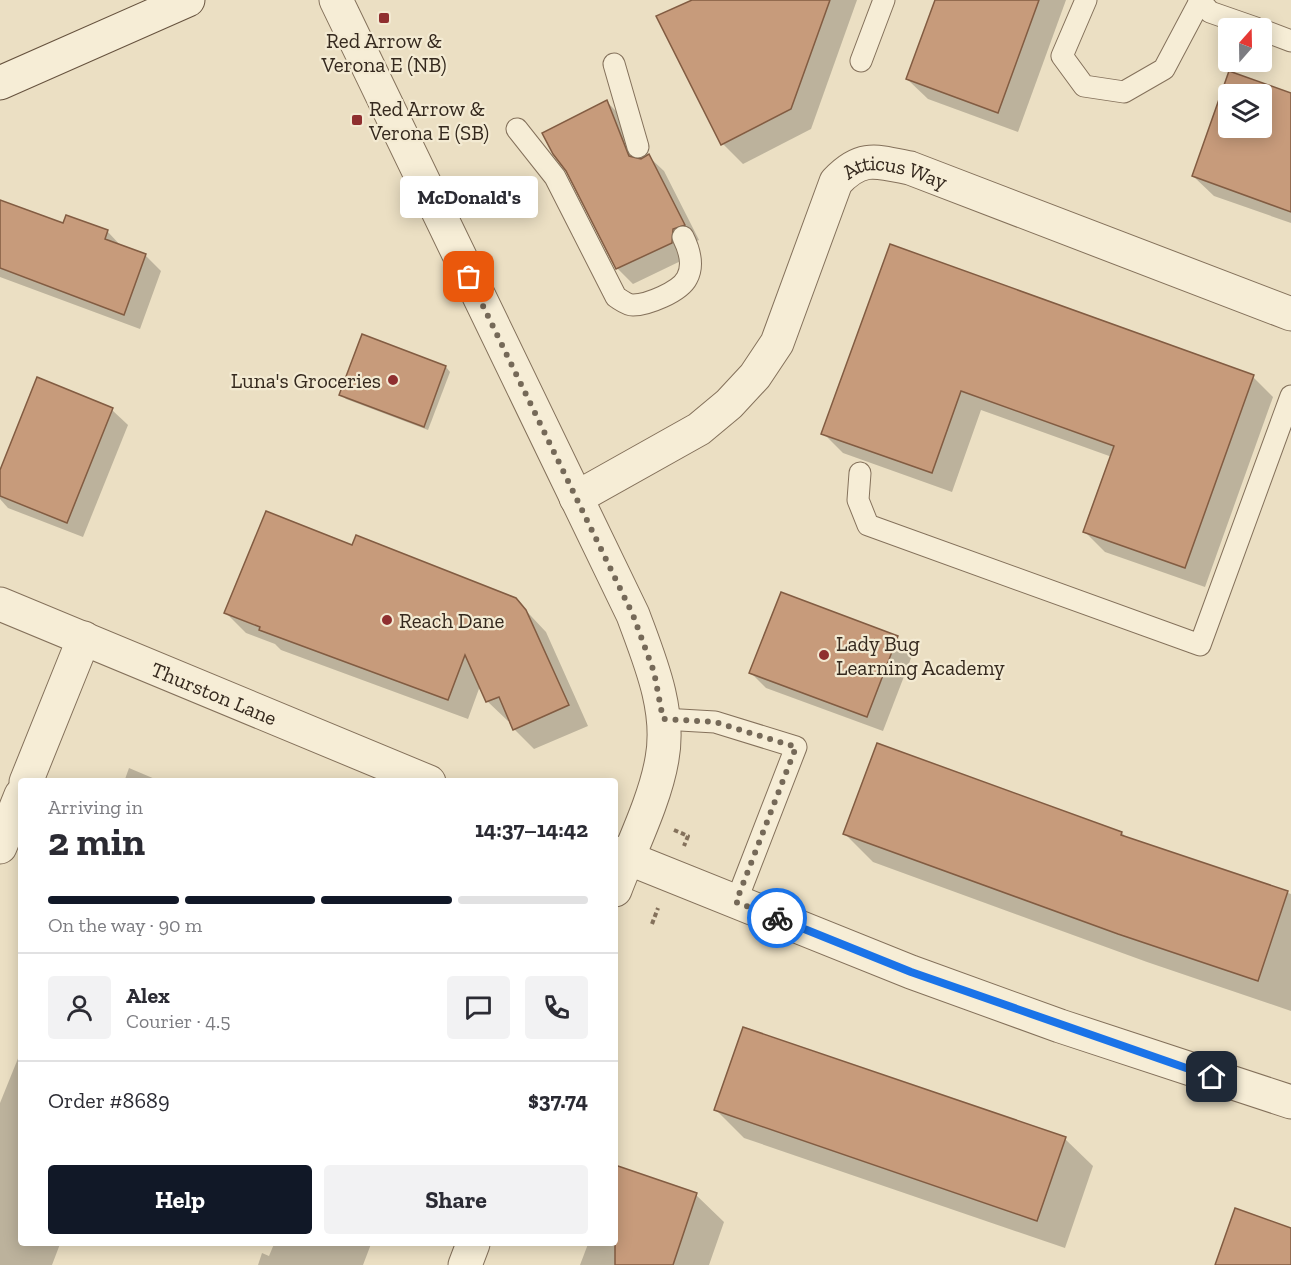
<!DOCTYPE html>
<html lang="en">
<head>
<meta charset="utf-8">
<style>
	:root { --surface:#fff; --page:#f2f2f3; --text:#2b2b33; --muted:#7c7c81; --line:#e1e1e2; --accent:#111827 }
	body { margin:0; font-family:"Zilla Slab",serif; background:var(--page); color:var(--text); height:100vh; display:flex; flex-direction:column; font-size:22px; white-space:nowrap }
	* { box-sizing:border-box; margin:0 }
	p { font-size:20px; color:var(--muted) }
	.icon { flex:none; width:33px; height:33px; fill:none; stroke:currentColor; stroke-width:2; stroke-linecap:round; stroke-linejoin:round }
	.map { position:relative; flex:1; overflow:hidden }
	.details { position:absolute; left:18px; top:778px; width:600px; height:468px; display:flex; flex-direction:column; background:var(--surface); border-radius:6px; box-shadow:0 3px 15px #0003 }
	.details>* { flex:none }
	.needle { width:39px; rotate:20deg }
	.controls { position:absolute; left:1218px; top:18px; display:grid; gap:12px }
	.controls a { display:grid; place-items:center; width:54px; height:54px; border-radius:6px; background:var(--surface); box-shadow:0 3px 15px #0003; font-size:30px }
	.pin { position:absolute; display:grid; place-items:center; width:51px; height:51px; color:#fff; margin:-26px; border-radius:12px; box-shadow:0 3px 9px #0006 }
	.courier { position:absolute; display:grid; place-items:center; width:60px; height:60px; margin:-30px; border:4px solid #1a73e8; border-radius:50%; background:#fff; color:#222; box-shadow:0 2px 8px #0007 }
	.bubble { position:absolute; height:42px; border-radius:6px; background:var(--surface); box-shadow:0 3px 15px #0003; font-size:20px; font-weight:800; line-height:42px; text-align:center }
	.overview em { font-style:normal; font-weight:800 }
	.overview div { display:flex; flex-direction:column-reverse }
	.overview { display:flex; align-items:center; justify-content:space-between; height:102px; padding:0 30px }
	h1 { font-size:39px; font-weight:800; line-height:45px }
	.bar { display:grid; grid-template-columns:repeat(4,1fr); gap:9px 6px; align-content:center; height:72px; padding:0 30px }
	.bar i { height:8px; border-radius:4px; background:var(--line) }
	.bar .current { background:var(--accent) }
	.bar p { grid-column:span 4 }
	.line { display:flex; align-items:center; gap:15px; padding:0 30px; border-top:2px solid var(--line) }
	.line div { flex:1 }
	.round { display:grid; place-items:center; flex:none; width:63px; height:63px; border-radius:6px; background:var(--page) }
	.button { display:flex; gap:12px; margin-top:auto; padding:12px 30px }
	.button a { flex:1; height:69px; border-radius:6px; background:var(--accent); color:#fff; font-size:24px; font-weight:800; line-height:69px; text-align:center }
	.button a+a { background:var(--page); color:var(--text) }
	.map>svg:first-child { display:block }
	.shadow { fill:#0003; fill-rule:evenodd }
	.building { fill:#c79b7b; stroke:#825c42; stroke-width:1.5; fill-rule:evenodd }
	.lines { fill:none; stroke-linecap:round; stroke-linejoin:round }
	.lane-casing { stroke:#84715b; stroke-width:23 }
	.street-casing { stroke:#84715b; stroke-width:35 }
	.secondary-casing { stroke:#66523e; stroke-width:35 }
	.path { stroke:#84715b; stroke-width:4; stroke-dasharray:4.5 3; stroke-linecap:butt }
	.lane { stroke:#f6edd6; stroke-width:21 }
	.street { stroke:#f6edd6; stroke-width:33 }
	.secondary { stroke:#f6edd6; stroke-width:33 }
	.done { stroke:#756958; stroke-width:6; stroke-dasharray:0 10.8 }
	.route { stroke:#1a73e8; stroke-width:8 }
	.poi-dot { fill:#8f2f2f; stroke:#f3ead2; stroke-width:2 }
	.labels { text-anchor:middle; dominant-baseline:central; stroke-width:4.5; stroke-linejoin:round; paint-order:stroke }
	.poi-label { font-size:21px; fill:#35291e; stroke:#f3ead2; text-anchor:start }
	.street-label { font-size:21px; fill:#35291e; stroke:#f3ead2 }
</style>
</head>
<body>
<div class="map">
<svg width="1291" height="1265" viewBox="0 0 1291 1265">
	<rect width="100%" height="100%" fill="#ebdfc3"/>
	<g class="shadow">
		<polygon points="695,0 857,0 811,129 743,164 723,144"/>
		<polygon points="936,0 1066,0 1018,132 928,99 907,79"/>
		<path d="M1230,73L1291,95V223L1214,196L1193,176ZM1228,94H1262V128H1228Z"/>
		<polygon points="607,102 622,117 639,160 648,156 664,171 699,240 688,245 687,258 633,284 618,269 568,170"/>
		<polygon points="0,202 64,225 107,231 122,247 146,256 161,271 140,329 0,277"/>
		<polygon points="891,246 1253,377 1273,397 1205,587 1105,552 1085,532 1112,457 981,410 952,492 843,453 823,433"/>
		<polygon points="363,336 446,367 450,372 428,430 346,399 341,394"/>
		<polygon points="38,379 112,410 128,425 83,537 8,508 0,499 0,474"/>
		<polygon points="353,547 515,599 546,632 588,726 534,749 514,729 510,720 508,721 487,701 480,686 468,719 281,650 275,644 246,633 226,613"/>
		<polygon points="897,637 913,653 883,731 766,688 751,673"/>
		<polygon points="878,745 1122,833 1127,838 1291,894 1291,1011 1147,962 873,862 845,834"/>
		<polygon points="129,768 162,782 124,782"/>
		<polygon points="21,1051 21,1244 60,1244 52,1265 0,1265 0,1103"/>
		<polygon points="716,1110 1065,1139 1093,1166 1065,1248 744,1138"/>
		<polygon points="615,1167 696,1195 724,1222 709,1265 580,1265 588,1244 615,1244"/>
		<polygon points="274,1244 371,1244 363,1265 258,1265 262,1253 269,1256"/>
	</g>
	<g class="building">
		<polygon points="692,0 830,0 791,109 721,145 656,16"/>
		<polygon points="935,0 1039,0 998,113 906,79"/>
		<path d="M1229,71L1291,93V212L1192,176ZM1228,94H1262V128H1228Z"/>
		<polygon points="607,100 629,156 641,159 649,154 685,225 673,229 672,243 616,269 566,171 553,154 542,133"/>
		<polygon points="0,200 63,223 66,215 108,230 105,239 146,254 124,315 0,268"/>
		<polygon points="890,244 1254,375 1185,568 1083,532 1114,446 961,391 932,473 821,434"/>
		<polygon points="362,334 446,366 424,427 339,395"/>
		<polygon points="37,377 113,408 67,523 0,496 0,470"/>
		<polygon points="266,511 352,545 356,535 516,598 526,610 569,705 513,730 499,697 486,702 465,655 448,700 259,630 260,627 224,613"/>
		<polygon points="781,592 898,636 867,717 749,673"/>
		<polygon points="877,743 1122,832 1121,835 1288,891 1258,981 1118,934 843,834"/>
		<polygon points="743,1027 1066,1137 1037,1221 714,1110"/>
		<polygon points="615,1165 697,1193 673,1265 615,1265"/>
		<polygon points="1235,1208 1291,1228 1291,1265 1215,1265"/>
	</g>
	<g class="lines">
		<g class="lane-casing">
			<g id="lane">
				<polyline points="1086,0 1062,56 1084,86 1124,92 1164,69 1200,1"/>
				<polyline points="1199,0 1210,12 1256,28"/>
				<polyline points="1262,30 1291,41"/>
				<polyline points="861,61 884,0"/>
				<polyline points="614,64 638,147"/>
				<path d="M517,129L555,177L616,297C621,300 627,305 633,305C647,305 680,292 687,278C694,265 689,249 683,237"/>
				<polyline points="860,473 858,500 868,525 1200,645 1291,396"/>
				<polyline points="663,719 715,722 796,747 736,902"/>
			</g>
		</g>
		<g class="street-casing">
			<g id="street">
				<path d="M336,0L633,615C650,661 671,710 662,759C655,801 630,850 615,890"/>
				<path id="s1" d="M576,498L699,429L729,404L755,376L777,343L836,182C861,155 876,161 910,168L1291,314"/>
				<path id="s2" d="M0,604L429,782"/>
				<polyline points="26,782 84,638"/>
				<polyline points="0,847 21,795"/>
				<polyline points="615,853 911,972 1060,1026 1291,1102"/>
				<polyline points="465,1265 473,1244"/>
			</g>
		</g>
		<g class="secondary-casing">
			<polyline id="secondary" points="0,83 188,0"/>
		</g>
		<g class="path">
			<polyline points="674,830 688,836 684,846"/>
			<polyline points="652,924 658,908"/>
		</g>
		<use href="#lane" class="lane"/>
		<use href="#street" class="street"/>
		<use href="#secondary" class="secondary"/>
	</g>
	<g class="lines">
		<polyline class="done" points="469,277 633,615 654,672 663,719 715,722 796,747 736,902 777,918"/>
		<polyline class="route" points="777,918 911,972 1212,1077"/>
	</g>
	<g class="poi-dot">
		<rect x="378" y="12" width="12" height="12" rx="3"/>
		<rect x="351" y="114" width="12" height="12" rx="3"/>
		<circle cx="393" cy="380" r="6"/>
		<circle cx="387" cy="620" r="6"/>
		<circle cx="824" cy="655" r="6"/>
	</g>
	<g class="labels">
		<g class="poi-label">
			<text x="384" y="40" text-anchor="middle">Red Arrow &amp;<tspan x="384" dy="24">Verona E (NB)</tspan></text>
			<text x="369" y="108">Red Arrow &amp;<tspan x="369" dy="24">Verona E (SB)</tspan></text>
			<text x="381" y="380" text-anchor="end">Luna's Groceries</text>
			<text x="399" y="620">Reach Dane</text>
			<text x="836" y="643">Lady Bug<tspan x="836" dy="24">Learning Academy</tspan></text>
		</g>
		<g class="street-label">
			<text stroke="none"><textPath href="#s1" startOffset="495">Atticus Way</textPath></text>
			<text stroke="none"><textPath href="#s2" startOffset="232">Thurston Lane</textPath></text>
		</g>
	</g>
</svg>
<div class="controls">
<a><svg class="needle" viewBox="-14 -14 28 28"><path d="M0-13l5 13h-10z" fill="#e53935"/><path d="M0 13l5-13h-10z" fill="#7c7c81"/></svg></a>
<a><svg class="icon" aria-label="layers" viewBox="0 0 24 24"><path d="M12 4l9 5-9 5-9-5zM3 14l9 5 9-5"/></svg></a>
</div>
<div class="pin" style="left:469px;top:277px;background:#ea580c"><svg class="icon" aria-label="bag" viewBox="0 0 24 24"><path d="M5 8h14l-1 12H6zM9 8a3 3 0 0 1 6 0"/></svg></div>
<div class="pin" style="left:1212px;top:1077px;background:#1f2937"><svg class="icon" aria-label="home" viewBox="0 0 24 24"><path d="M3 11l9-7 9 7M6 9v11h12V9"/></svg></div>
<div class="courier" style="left:777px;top:918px"><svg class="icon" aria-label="bike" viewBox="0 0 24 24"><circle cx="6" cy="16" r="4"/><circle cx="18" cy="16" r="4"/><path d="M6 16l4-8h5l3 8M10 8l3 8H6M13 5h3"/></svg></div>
<div class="bubble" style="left:400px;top:176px;width:138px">McDonald's</div>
<section class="details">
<div class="overview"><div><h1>2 min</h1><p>Arriving in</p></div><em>14:37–14:42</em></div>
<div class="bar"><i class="current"></i><i class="current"></i><i class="current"></i><i></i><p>On the way · 90 m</p></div>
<div class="line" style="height:108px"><a class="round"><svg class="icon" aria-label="person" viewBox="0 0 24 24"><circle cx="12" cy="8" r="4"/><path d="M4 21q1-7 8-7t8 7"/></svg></a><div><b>Alex</b><p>Courier · 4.5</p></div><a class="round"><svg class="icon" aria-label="chat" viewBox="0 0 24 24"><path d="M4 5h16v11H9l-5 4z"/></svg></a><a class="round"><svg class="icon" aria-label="phone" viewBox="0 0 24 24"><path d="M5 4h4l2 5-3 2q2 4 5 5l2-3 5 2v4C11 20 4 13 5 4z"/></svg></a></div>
<div class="line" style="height:78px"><div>Order #8689</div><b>$37.74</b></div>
<div class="button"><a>Help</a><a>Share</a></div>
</section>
</div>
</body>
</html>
